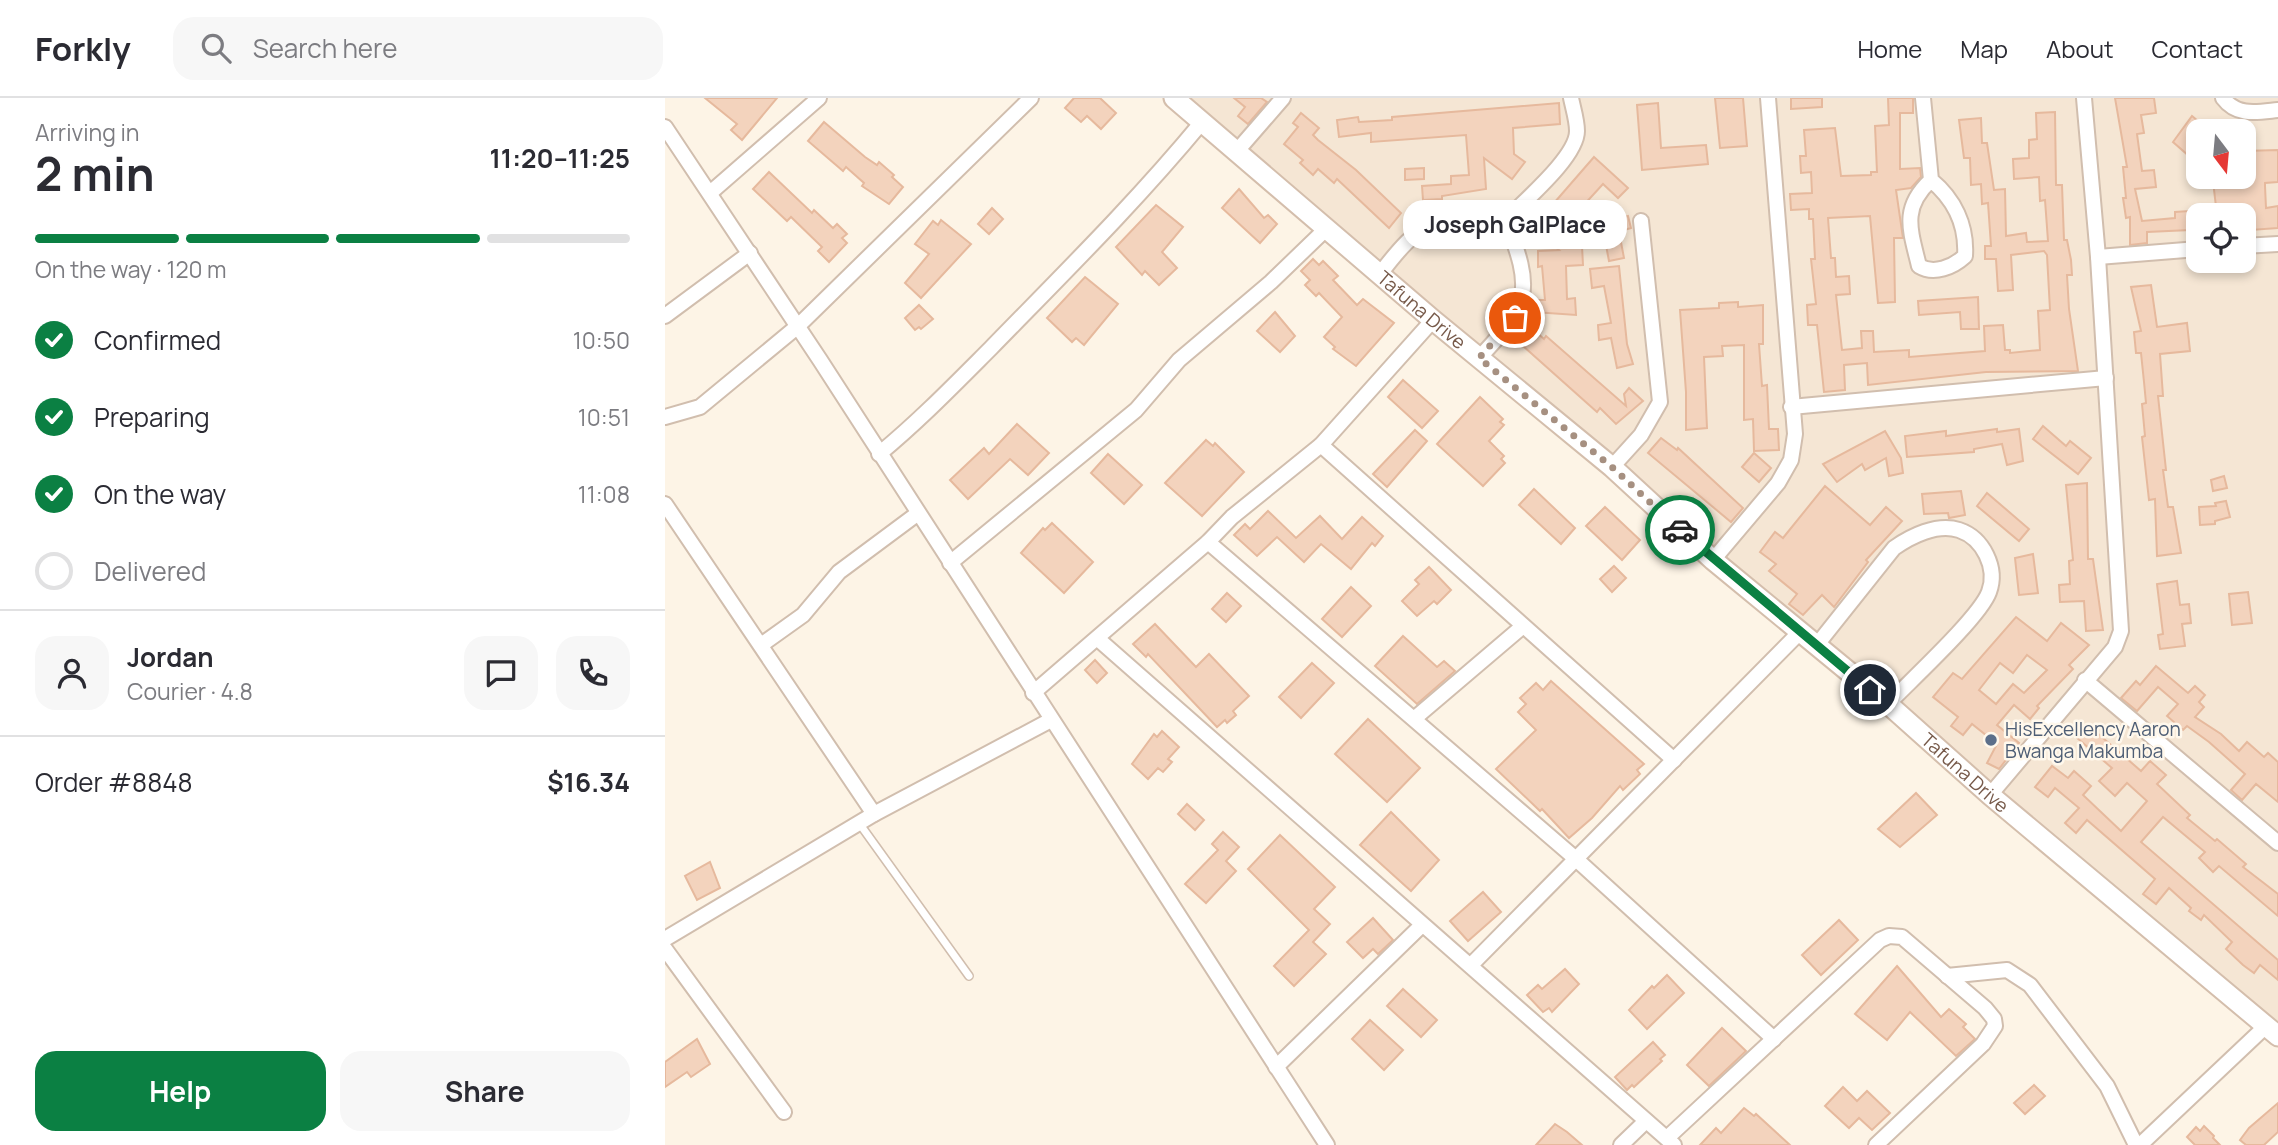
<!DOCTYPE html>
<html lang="en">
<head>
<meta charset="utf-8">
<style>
	:root { --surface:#fff; --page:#f7f7f7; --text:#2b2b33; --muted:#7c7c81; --line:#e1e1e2; --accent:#0b8043 }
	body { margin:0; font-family:Manrope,sans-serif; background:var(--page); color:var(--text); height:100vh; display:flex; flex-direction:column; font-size:26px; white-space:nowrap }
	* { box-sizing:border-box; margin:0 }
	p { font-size:23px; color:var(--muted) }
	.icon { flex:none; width:38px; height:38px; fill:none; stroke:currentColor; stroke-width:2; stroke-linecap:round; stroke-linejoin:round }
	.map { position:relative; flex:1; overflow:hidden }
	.side { display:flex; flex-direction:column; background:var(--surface); width:665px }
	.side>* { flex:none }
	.needle { width:46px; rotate:164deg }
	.tools { position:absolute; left:1521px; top:21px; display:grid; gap:14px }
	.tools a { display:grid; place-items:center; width:70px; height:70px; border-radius:14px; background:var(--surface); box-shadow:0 4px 10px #0003; font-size:35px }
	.pin { position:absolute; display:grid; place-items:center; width:60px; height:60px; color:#fff; margin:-30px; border:4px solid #fff; border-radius:50%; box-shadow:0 2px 7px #0007 }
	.courier { position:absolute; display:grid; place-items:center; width:70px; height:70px; margin:-35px; border:5px solid #0b8043; border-radius:50%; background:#fff; color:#222; box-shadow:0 2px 9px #0007 }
	.bubble { position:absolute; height:49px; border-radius:21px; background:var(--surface); box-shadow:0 4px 10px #0003; font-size:23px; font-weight:700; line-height:49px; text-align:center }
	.head em { font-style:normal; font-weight:700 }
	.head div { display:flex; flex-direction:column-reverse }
	.head { display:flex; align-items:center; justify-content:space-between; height:119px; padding:0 35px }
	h1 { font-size:46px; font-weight:700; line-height:52px }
	.bar { display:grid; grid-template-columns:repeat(4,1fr); gap:10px 7px; align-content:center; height:84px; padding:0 35px }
	.bar i { height:9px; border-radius:5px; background:var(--line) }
	.bar .selected { background:var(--accent) }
	.bar p { grid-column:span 4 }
	.line { display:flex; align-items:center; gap:18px; padding:0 35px; border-top:2px solid var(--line) }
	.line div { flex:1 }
	.round { display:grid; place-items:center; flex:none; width:74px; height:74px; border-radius:21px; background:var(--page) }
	ol { padding:0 35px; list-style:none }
	li { display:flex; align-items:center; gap:21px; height:77px }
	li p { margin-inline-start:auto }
	li .icon { padding:7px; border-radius:50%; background:var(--accent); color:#fff; stroke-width:4 }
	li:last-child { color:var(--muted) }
	li i { width:38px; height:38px; border:4px solid var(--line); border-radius:50% }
	.button { display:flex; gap:14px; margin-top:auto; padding:14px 35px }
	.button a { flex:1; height:80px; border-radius:21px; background:var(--accent); color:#fff; font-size:28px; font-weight:700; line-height:80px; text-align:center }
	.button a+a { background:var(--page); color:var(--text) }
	header { display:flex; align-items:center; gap:42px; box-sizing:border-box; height:98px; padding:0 35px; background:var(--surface); border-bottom:2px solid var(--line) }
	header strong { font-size:33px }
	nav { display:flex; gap:38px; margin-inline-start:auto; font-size:24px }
	.search { width:490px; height:63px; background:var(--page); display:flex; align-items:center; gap:18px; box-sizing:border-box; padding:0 24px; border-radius:21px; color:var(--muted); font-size:26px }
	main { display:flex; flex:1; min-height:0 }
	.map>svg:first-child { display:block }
	.residential { fill:#f5e6d4; fill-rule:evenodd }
	.building { fill:#f3d3bd; stroke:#e6b99d; stroke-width:2; fill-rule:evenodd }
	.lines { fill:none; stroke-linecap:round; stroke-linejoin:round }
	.lane-casing { stroke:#d1beae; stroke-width:10 }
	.street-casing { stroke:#d1beae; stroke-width:18 }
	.secondary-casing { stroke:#d4beac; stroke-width:23 }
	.lane { stroke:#fff; stroke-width:7 }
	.street { stroke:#fff; stroke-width:14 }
	.secondary { stroke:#fff; stroke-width:19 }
	.done { stroke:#a69081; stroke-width:7; stroke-dasharray:0 12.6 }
	.route { stroke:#0b8043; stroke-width:9 }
	.service-dot { fill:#5c6f8a; stroke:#fff8ec; stroke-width:2.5 }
	.labels { text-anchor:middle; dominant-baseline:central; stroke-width:5; stroke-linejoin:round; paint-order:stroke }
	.street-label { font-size:19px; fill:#775a4a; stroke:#fff8ec }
	.service-label { font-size:19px; fill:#4e5e75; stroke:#fff8ec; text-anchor:start }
</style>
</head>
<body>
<header>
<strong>Forkly</strong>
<div class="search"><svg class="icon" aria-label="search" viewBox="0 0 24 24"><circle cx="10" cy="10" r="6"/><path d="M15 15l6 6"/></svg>Search here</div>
<nav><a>Home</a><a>Map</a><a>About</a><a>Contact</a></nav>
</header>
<main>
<section class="side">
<div class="head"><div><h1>2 min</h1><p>Arriving in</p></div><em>11:20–11:25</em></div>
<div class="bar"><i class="selected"></i><i class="selected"></i><i class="selected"></i><i></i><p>On the way · 120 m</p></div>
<ol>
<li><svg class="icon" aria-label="check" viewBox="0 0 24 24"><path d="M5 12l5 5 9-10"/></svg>Confirmed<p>10:50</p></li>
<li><svg class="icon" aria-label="check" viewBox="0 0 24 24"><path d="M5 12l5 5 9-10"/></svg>Preparing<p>10:51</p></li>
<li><svg class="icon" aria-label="check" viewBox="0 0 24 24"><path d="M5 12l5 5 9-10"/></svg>On the way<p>11:08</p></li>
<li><i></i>Delivered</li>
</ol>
<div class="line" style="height:126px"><a class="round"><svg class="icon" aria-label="person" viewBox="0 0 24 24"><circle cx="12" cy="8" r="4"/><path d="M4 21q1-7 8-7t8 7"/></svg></a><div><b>Jordan</b><p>Courier · 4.8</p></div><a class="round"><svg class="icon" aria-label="chat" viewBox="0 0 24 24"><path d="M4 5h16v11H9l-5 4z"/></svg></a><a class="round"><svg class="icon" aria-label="phone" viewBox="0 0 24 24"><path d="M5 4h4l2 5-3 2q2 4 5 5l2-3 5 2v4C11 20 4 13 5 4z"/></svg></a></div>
<div class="line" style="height:91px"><div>Order #8848</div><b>$16.34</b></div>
<div class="button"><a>Help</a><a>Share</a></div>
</section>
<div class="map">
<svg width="1613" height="1047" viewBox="0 0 1613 1047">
	<rect width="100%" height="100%" fill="#fdf4e6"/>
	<path class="residential" d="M512,0H1613V939ZM1533,33H1578V79H1533ZM1533,117H1578V163H1533Z"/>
	<g class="building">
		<polygon points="40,0 112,0 77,42 66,32 72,26"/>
		<polygon points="409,0 435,0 451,15 436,31 422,18 416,24 400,10"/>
		<polygon points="569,0 596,0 602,4 583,26 573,18 580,9"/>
		<polygon points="1050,0 1078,0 1082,48 1055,50"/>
		<polygon points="1126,0 1157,0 1157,9 1126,11"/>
		<polygon points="1223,0 1248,0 1248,15 1235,15 1235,71 1255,70 1256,79 1246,90 1231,92 1238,140 1229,140 1230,204 1213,205 1205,118 1163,120 1166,160 1170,160 1171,179 1184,178 1185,196 1171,197 1177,252 1197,250 1196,233 1208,233 1209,254 1244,252 1244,259 1320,253 1319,228 1338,227 1340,252 1345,252 1345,255 1375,252 1373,213 1385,212 1382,157 1379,153 1346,157 1348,192 1333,193 1331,161 1320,161 1320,148 1326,148 1323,105 1317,106 1316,86 1306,87 1305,60 1299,60 1294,22 1316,20 1317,45 1322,45 1329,92 1340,91 1341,138 1361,135 1362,144 1383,143 1380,102 1375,103 1374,79 1349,81 1348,61 1364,60 1364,42 1372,41 1371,15 1390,14 1391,87 1397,87 1399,142 1402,142 1406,162 1407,177 1402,177 1404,211 1413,273 1321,274 1203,287 1202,265 1179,267 1180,292 1159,294 1152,227 1143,227 1142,207 1151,206 1146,161 1150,161 1148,121 1144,121 1144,111 1126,112 1125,96 1147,95 1146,74 1136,75 1135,58 1141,58 1139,32 1170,30 1176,78 1206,77 1206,74 1212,74 1210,28 1224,27"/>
		<polygon points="1450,0 1489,0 1491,15 1476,17 1479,35 1472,36 1477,73 1489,72 1491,89 1470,91 1477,123 1510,120 1510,114 1524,113 1525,132 1482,134 1482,145 1465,147 1465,119 1461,120 1458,100 1461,100 1458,69 1462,69"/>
		<polygon points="894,5 895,26 848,30 849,56 860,64 847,81 819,60 821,91 777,98 777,101 758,102 757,88 786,86 786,78 804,77 801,37 706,44 706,35 674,39 672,22 693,19 694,24 727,22 727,19"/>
		<polygon points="993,5 996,50 1041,47 1043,66 977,72 972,7"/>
		<polygon points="636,15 654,30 648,37 653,42 691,72 736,115 724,130 672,81 669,85 653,71 648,77 635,65 638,62 619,46 633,29 628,25"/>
		<polygon points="1527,18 1545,33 1533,33 1533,48 1524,58 1508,44"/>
		<polygon points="159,24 200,59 212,67 214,64 229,77 227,79 238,89 224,106 197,88 199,85 181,69 178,73 143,43"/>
		<polygon points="1613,52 1613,84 1600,85 1600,88 1601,110 1613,108 1613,130 1586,132 1586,127 1578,128 1578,117 1552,117 1548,83 1581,79 1579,53"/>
		<polygon points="929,59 963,90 953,100 938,86 905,122 906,149 917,148 918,167 901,168 902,201 910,200 911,217 869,214 868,202 880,202 877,168 873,169 873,153 894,152 869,128"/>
		<polygon points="759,70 759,81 740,82 740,71"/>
		<polygon points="104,74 147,115 149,112 168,130 172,126 182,136 177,140 182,145 164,164 153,153 157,149 126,119 122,123 88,91"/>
		<polygon points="574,91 599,120 603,117 612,126 595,145 557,110"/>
		<polygon points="491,107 518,129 497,154 512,170 494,187 480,173 477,177 451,149"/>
		<polygon points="327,110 338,121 324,136 313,126"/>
		<polygon points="963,118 966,130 945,136 942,124"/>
		<polygon points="276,122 306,146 256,200 240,185 264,156 250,146 268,123 273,127"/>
		<polygon points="955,139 959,160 944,163 940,142"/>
		<polygon points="648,161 654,167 658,163 673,178 668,182 692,207 698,201 729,225 691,268 668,251 670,249 659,239 677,219 654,195 651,198 640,187 645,182 636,173"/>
		<polygon points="954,168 962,246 968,266 952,270 946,240 934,242 933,227 946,225 939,188 927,190 925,171"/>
		<polygon points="420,179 453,206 419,247 411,240 407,244 382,220"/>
		<polygon points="1486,187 1492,229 1522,225 1525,253 1495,256 1498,298 1493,298 1501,372 1498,372 1503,409 1508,409 1516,455 1492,458 1490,401 1484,402 1477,339 1480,338 1477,306 1481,305 1479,284 1476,255 1471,255 1469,234 1476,233 1466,189"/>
		<polygon points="1313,199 1314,231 1296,231 1295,214 1254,217 1253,203"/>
		<polygon points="1073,204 1073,209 1098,207 1098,246 1094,246 1097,288 1102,287 1104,331 1113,331 1114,352 1089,353 1088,321 1079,322 1079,247 1057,248 1058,258 1039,259 1042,330 1021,332 1021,294 1015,212 1054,210 1054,205"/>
		<polygon points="254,207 268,221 256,231 254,229 250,232 240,220"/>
		<polygon points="610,214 630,238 615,254 592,233"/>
		<polygon points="862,226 879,241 881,238 961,308 959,296 964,290 978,303 951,326 935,310 932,314 849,240"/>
		<polygon points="738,282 773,313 757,330 723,299"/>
		<polygon points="815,299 838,321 835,324 839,327 824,343 839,358 836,361 840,365 818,388 772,346"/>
		<polygon points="352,326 384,355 363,377 345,361 303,401 285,382 319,350 324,356"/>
		<polygon points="1378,328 1401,348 1405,343 1426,360 1413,376 1368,341"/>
		<polygon points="1332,331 1332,334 1354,331 1358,363 1342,367 1337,346 1309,351 1309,354 1242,359 1240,338 1281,333 1281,338"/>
		<polygon points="750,332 762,343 722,389 708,376"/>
		<polygon points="1220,333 1236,360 1238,375 1224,378 1221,360 1200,372 1197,366 1172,384 1158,366"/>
		<polygon points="996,340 1012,352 1013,350 1078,410 1066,424 983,355"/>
		<polygon points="541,342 548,348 550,345 579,374 537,418 500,385"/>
		<polygon points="1089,355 1106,370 1094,384 1077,369"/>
		<polygon points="443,356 477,387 459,406 426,375"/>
		<polygon points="1559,378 1562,390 1548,393 1546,382"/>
		<polygon points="1422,385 1423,461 1428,461 1438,532 1421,533 1419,503 1395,504 1394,487 1405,486 1404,463 1408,462 1401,387"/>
		<polygon points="1160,388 1205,427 1221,409 1237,423 1201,462 1203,464 1169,509 1157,497 1138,517 1124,506 1132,496 1104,473 1111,466 1095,454 1110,434 1118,440"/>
		<polygon points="869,391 910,430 896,446 854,407"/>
		<polygon points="1296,393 1300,417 1284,420 1283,415 1259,416 1257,396"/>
		<polygon points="1322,395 1364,431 1354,443 1312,408"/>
		<polygon points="1561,403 1565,419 1550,423 1550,426 1535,427 1534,409 1551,408 1550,405"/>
		<polygon points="940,409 975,442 957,462 921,428"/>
		<polygon points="603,413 631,440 655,418 677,441 697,419 718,438 710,448 707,445 686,471 656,446 639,464 612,439 592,458 569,437 580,426 585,431"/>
		<polygon points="387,425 428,464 399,495 356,455 378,430 380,432"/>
		<polygon points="1368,456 1373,495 1354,497 1350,460"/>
		<polygon points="949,468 961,480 947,494 935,481"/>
		<polygon points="764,469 786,492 772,506 769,503 752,518 737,503 754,486 750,482"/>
		<polygon points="1512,483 1515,507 1524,506 1526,525 1517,526 1520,548 1495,551 1493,537 1498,536 1492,486"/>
		<polygon points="686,489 706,508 677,539 657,521"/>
		<polygon points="1583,494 1587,525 1567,527 1564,496"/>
		<polygon points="562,495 576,508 561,524 547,511"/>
		<path d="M1351,519L1382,543L1396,525L1424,547L1404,567L1408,571L1372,608L1374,610L1365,621L1349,607L1332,627L1354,645L1334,671L1322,665L1332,646L1307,626L1298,637L1286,628L1293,619L1268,599L1288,575L1297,581ZM1362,557L1382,572L1359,595L1348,586L1331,606L1314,592L1335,565L1348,575Z"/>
		<polygon points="490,526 531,569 544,556 584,598 568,613 571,617 562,625 560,622 552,629 483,556 481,559 468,546"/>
		<polygon points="738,538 772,569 779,563 790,573 752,606 710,568"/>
		<polygon points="430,562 442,575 432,585 420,572"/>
		<polygon points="647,565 669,585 636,620 614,599"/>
		<polygon points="1491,568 1523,595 1530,588 1540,597 1534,604 1539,609 1530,619 1556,636 1574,653 1582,644 1599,659 1603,655 1613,664 1613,704 1591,686 1577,702 1566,692 1580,676 1544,644 1522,628 1518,632 1502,618 1513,606 1493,589 1472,613 1456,600 1471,583 1475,587"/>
		<polygon points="886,583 979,666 972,672 975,676 958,692 955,688 927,720 904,740 877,711 875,713 831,671 871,632 853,614 861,606 855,600 871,585 878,592"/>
		<polygon points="703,621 755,670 722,704 670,656"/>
		<polygon points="1423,627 1476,673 1485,663 1501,677 1492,686 1525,717 1522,720 1550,743 1552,741 1581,766 1578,769 1613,796 1613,818 1554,768 1548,774 1534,760 1540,754 1498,719 1476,744 1613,862 1613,882 1595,867 1589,875 1578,867 1561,851 1567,844 1539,817 1536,822 1524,813 1526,810 1504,790 1491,806 1478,796 1490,781 1422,722 1411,735 1400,725 1414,710 1390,690 1383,699 1370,689 1387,668 1403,680 1409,673 1426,688 1418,697 1456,733 1482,703 1462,685 1450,698 1434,683 1447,670 1412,640"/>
		<polygon points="497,633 514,649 503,661 507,664 498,674 493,670 483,681 467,666 489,636 492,639"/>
		<polygon points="1251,695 1272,717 1235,749 1213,731"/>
		<polygon points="522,706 539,722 530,732 513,716"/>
		<polygon points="726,714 774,762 746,793 695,747"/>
		<polygon points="558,734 574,749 561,763 571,773 541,805 520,786 553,752 547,746"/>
		<polygon points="615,737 670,789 649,811 665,826 648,844 661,856 629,888 609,868 644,832 583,771"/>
		<polygon points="45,764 55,790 32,802 20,778"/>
		<polygon points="818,794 836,814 803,843 785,823"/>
		<polygon points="708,820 728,842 713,856 708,851 698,860 682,844"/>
		<polygon points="1174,822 1193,842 1156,877 1137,857"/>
		<polygon points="1232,868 1276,919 1284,911 1301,926 1298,929 1310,941 1291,958 1245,914 1222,942 1190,916"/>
		<polygon points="900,871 914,886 887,914 884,910 878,914 862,897 873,887 877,891"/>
		<polygon points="1002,877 1019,895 982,931 964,912 987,888 989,890"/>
		<polygon points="738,891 772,922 756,939 722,908"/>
		<polygon points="705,922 738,952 719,972 687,941"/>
		<polygon points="1057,930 1081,953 1044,988 1022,967"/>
		<polygon points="32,941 45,966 26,979 22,974 0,989 0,964"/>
		<polygon points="988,944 1000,957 995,961 997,963 969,989 967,987 962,992 950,979"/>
		<polygon points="1369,987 1380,998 1360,1016 1349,1005"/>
		<polygon points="1178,989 1192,1003 1202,993 1225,1015 1207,1032 1194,1020 1184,1030 1160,1008"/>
		<polygon points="1613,1005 1613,1034 1599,1047 1581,1047 1575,1042 1584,1030"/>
		<polygon points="1079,1010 1089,1018 1091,1016 1125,1047 1035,1047 1051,1030 1056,1035"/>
		<polygon points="890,1026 902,1034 917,1047 871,1047"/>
		<polygon points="1539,1028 1549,1038 1548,1040 1555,1047 1530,1047 1522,1039 1531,1029 1535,1033"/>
	</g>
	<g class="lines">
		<g class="lane-casing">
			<polyline id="lane" points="194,725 304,878"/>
		</g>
		<g class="street-casing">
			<g id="street">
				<path d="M1258,0L1266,82C1289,101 1302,127 1300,158C1288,169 1269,177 1254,168C1245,131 1236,110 1266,82"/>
				<path d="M1558,0C1572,19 1593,14 1613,12"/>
				<polyline points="0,29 155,262 662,1047"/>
				<polyline points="572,53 618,0"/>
				<polyline points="45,95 154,0"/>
				<path d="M841,122C859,103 912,59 912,33C912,22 908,10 906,0"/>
				<polyline points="1578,148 1613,146"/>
				<polyline points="1433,159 1533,151"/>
				<path d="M715,176C756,122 772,114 841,122"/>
				<polyline points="0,218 85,155"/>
				<path d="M814,260C866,205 868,193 841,122"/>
				<polyline points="1126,309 1441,280"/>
				<polyline points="0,319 35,309 133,228 366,0"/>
				<polyline points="656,347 1009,662"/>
				<path d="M214,356C254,323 289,287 326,250C399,175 470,105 537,24"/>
				<polyline points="947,369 976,337 995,304 976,123"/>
				<polyline points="0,406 209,716"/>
				<polyline points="543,444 911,761 1109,941"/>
				<polyline points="1048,462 1113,385 1126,362 1130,336 1103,0"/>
				<polyline points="285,465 471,312 514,262 606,184 662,130"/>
				<polyline points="433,541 1009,1047"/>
				<polyline points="96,547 138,517 174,474 252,416"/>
				<path d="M1151,548L1229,450C1246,438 1272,425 1294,432C1318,440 1333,470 1324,494C1315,519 1245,583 1223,606"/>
				<polyline points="1420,582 1613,745"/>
				<polyline points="368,595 543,444 567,419 656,347 768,222"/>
				<polyline points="750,620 858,528"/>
				<polyline points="1325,697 1450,549 1456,533 1433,159 1419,0"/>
				<polyline points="0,841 209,716 386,622"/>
				<polyline points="0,851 119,1014"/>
				<polyline points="806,867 1135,534"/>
				<polyline points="1282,878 1342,872 1365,887 1442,988 1471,1047"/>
				<polyline points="611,969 757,827"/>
				<polyline points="1002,1040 1215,842 1224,838 1237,839 1320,910 1329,921 1330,928 1318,946 1211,1047"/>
				<polyline points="956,1047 981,1023"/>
				<polyline points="1475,1047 1601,928"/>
			</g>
		</g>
		<g class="secondary-casing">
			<g id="secondary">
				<path id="s1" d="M509,0L768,222L947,369L1048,462L1223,606L1325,697L1613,938"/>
			</g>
		</g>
		<use href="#lane" class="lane"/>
		<use href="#street" class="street"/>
		<use href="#secondary" class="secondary"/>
	</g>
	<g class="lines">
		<polyline class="done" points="850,220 814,260 947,369 1015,432"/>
		<polyline class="route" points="1015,432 1205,592"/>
	</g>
	<circle class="service-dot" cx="1326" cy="642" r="7"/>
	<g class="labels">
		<g class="street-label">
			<text stroke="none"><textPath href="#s1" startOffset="326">Tafuna Drive</textPath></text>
			<text stroke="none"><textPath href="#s1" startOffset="1040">Tafuna Drive</textPath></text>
		</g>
		<g class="service-label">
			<text x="1340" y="631">HisExcellency Aaron<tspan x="1340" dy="22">Bwanga Makumba</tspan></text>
		</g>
	</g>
</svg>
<div class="tools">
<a><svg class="needle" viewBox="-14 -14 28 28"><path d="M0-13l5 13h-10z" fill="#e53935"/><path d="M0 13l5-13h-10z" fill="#7c7c81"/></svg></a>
<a><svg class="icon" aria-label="locate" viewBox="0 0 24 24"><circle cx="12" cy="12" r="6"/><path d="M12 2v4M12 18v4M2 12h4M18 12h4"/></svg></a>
</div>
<div class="pin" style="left:850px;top:220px;background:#ea580c"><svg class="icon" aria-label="bag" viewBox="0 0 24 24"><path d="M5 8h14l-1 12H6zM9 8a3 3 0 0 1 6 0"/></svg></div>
<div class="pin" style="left:1205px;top:592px;background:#1f2937"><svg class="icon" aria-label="home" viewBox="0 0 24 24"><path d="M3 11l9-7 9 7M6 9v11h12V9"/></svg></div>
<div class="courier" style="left:1015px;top:432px"><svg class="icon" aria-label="car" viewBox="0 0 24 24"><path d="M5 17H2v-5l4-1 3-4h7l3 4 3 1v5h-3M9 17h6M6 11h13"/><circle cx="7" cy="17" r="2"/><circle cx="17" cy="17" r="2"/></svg></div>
<div class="bubble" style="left:738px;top:102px;width:224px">Joseph GalPlace</div>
</div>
</main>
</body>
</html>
